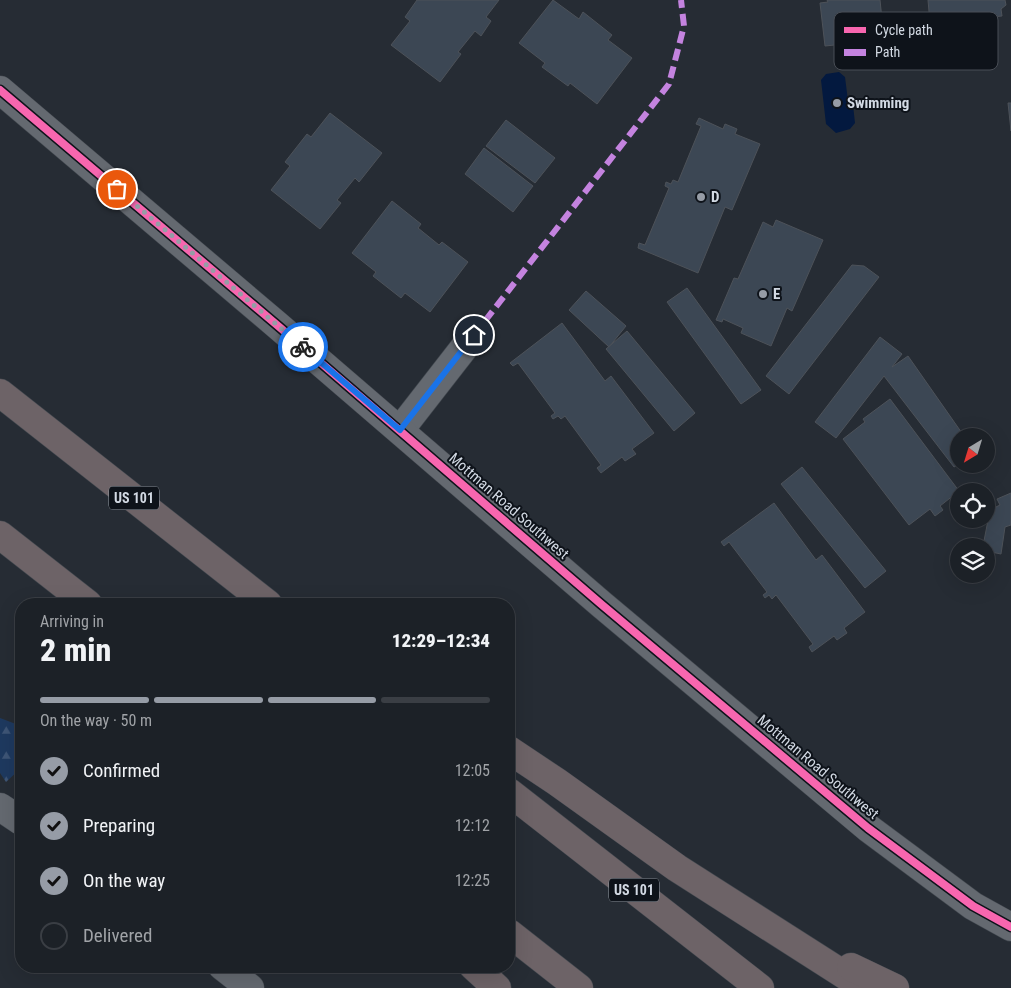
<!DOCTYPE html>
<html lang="en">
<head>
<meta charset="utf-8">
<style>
	:root { --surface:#1c2127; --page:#292e33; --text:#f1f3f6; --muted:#a0a3a7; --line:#3a3e44; --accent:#969ca6 }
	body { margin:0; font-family:"Roboto Condensed",sans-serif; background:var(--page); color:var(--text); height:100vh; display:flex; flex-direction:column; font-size:19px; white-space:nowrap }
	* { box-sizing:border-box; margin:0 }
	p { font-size:16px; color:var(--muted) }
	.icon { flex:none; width:28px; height:28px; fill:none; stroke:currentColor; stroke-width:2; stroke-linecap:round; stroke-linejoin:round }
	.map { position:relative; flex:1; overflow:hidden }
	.panel { position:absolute; left:15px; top:598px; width:500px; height:375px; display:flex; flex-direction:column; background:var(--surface); border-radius:20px; box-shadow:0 5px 20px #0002,0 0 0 1px var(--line) }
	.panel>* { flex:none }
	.needle { width:32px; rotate:218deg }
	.controls { position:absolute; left:950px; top:428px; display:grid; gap:10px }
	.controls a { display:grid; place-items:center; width:45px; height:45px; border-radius:50%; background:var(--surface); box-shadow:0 5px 20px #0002,0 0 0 1px var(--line); font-size:25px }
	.pin { position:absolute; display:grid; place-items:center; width:42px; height:42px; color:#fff; margin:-21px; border:2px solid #fff; border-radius:50%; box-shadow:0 1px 5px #0007 }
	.courier { position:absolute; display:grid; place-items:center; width:50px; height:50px; margin:-25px; border:4px solid #1a73e8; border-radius:50%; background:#fff; color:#222; box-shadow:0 1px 6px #0007 }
	.head em { font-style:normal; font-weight:800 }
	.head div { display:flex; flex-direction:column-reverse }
	.head { display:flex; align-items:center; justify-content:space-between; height:85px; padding:0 25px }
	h1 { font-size:32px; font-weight:800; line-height:38px }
	.bar { display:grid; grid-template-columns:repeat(4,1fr); gap:8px 5px; align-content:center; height:60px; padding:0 25px }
	.bar i { height:6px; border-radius:4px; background:var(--line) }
	.bar .on { background:var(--accent) }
	.bar p { grid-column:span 4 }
	ol { padding:0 25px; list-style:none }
	li { display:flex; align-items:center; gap:15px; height:55px }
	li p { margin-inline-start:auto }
	li .icon { padding:5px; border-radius:50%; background:var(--accent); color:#111; stroke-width:4 }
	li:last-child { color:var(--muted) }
	li i { width:28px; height:28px; border:2px solid var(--line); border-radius:50% }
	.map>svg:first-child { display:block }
	.forest { fill:url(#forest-firs) }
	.water { fill:#03193f }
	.building { fill:#3c4754; stroke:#4d5259 }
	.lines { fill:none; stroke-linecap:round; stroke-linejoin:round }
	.minor-casing { stroke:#42484f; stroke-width:29 }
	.tertiary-casing { stroke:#42484f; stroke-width:29 }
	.motorway-casing { stroke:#42484f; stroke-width:29 }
	.minor { stroke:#646970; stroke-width:28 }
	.tertiary { stroke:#646970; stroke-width:28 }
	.motorway { stroke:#6d6367; stroke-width:28 }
	.quiet { stroke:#c483df; stroke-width:6; stroke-dasharray:12 6; stroke-linecap:butt }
	.cycleway-casing { stroke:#0e131a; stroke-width:11 }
	.cycleway { stroke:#f766af; stroke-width:8 }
	.done { stroke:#969ca6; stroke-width:5; stroke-dasharray:0 9 }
	.route { stroke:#1a73e8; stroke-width:6 }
	.poi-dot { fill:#969ca6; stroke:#0e131a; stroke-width:2 }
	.labels { text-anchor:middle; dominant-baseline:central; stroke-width:4; stroke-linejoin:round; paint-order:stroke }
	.shield { fill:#0e131a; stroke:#979ea7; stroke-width:1 }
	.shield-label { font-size:14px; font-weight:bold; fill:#d2d9e3 }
	.poi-label { font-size:15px; font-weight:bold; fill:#d2d9e3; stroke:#0e131a; text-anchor:start }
	.street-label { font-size:15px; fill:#d2d9e3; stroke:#0e131a }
	.key { fill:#0e131a; stroke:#494e56; stroke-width:1 }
	.key-label { font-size:14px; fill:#d2d9e3 }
</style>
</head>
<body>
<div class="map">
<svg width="1011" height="988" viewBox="0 0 1011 988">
	<defs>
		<pattern id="forest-firs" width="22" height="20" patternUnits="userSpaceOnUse" patternTransform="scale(1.25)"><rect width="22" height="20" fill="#1e395f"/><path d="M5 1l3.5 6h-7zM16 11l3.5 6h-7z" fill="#3e5576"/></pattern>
	</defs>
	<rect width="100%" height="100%" fill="#262c34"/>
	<polygon class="forest" points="0,718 21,726 21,768 6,782 0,773"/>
	<polygon class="water" points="839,72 845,77 848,101 853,105 855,123 850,129 836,133 826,124 821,80 826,74"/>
	<g class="building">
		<polygon points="417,0 499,0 486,17 491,21 481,36 475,31 458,52 461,54 440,82 391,45 410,21 405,17"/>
		<polygon points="553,0 579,19 583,12 612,35 608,40 632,58 597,104 570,83 568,86 542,67 545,63 519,43"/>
		<polygon points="827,0 880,0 884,39 874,40 875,50 855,51 854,43 825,46 820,3 828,2"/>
		<polygon points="928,0 1005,0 1006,5 1001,9 1002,16 930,23"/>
		<polygon points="1008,103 1011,103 1011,131"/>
		<polygon points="330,113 382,153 359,182 355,178 337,200 341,203 320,229 271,190 290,166 285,162 307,134 311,137"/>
		<polygon points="699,118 723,129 725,124 737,129 735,134 760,144 732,210 725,207 698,273 638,248 639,243 645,245 669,188 665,186 666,182 671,184 673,180 678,182 701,126 696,124"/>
		<polygon points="506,120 555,158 535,183 486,146"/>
		<polygon points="484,148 533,186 513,212 465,174"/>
		<polygon points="392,201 421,224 418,228 439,245 442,242 468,262 430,312 405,293 401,298 373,276 376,272 352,253"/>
		<polygon points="776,220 823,240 792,311 787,308 771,346 741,333 743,328 723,319 722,322 716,320 734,278 738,279 763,222 773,227"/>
		<polygon points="852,265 864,266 879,277 789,394 766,376"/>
		<polygon points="687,288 761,390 741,404 667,302"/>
		<polygon points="586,291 626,326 609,347 569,310"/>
		<polygon points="562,323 605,381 611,376 654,433 632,449 636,454 625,461 622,457 601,473 597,468 601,465 565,416 561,419 558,416 553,419 551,416 555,413 518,363 513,366 510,363"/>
		<polygon points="627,331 695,413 674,431 606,349"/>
		<polygon points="880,337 902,354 892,367 908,356 964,436 959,436 959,464 954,467 884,376 836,438 815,422"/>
		<polygon points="890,399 959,491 940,506 943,510 935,516 930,509 909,525 843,439 865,422 863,419"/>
		<polygon points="802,467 886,571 865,588 781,484"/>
		<polygon points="1011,493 1011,525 1005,527 1001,554 986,551 986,546 983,546 990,510 1000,505 997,499"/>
		<polygon points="774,503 816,560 822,555 865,612 844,628 847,633 837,640 834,636 812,652 809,647 813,644 776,595 772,599 769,595 765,598 763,595 767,592 729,542 724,546 721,542"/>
	</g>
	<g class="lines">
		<g class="minor-casing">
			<polyline id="minor" points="400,430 474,335"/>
		</g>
		<g class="tertiary-casing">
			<g id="tertiary">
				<polyline points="0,90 277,325 601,604 868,828 973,906 1011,927"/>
				<polyline points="0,807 21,821"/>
				<polyline points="222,966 250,988"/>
			</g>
		</g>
		<g class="motorway-casing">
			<g id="motorway">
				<polyline points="0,393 268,604"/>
				<polyline points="0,535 88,604"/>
				<polyline points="509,750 557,782 677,868 865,988"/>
				<polyline points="509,792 760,988"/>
				<polyline points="509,933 579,988"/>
				<polyline points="473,966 497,988"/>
				<polyline points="851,967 895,988"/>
			</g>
		</g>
		<use href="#minor" class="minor"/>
		<use href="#tertiary" class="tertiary"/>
		<use href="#motorway" class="motorway"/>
		<polyline class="quiet" points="474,335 669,84 684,26 681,0"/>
		<g class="cycleway-casing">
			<polyline id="cycleway" points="0,90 277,325 601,604 868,828 973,906 1011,927"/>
		</g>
		<use href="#cycleway" class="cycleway"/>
	</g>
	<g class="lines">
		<polyline class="done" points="117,189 303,347"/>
		<polyline class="route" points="303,347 400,430 474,335"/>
	</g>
	<g class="poi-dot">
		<circle cx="837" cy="103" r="5"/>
		<circle cx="701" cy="197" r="5"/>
		<circle cx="763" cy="294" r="5"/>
	</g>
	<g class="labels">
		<g class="shield">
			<rect x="109" y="486.5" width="50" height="23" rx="4"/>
			<rect x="609" y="878.5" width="50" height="23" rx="4"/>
		</g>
		<g class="shield-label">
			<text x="134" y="498">US 101</text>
			<text x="634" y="890">US 101</text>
		</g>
		<g class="poi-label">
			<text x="847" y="103">Swimming</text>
			<text x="711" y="197">D</text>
			<text x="773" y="294">E</text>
		</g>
		<g class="street-label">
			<text transform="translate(509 506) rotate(41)">Mottman Road Southwest</text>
			<text transform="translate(818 767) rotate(40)">Mottman Road Southwest</text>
		</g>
	</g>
	<rect x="834" y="12" width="164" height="58" rx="8" class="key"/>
	<rect x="844" y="27" width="22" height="6" fill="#f766af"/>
	<rect x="844" y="49" width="22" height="7" fill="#c483df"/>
	<g class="key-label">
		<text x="875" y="35">Cycle path</text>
		<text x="875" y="57">Path</text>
	</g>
</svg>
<div class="controls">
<a><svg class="needle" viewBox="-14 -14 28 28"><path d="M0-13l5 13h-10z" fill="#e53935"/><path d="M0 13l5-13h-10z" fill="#a0a3a7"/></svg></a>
<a><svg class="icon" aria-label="locate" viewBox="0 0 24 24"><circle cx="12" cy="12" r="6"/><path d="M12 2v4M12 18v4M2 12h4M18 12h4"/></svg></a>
<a><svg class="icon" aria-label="layers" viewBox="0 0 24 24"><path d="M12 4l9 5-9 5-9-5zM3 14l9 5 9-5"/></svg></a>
</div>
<div class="pin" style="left:117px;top:189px;background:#ea580c"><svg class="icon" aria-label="bag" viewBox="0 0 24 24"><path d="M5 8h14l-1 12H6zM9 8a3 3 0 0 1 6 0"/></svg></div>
<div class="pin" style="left:474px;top:335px;background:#1f2937"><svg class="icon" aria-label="home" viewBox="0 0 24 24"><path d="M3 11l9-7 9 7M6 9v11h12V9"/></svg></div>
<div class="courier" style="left:303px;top:347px"><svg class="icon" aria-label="bike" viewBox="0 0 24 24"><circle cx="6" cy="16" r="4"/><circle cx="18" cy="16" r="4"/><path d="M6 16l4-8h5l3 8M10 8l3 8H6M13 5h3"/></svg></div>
<section class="panel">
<div class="head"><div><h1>2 min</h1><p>Arriving in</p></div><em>12:29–12:34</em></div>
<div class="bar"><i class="on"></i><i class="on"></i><i class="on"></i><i></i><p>On the way · 50 m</p></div>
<ol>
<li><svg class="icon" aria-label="check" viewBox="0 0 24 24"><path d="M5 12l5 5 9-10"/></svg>Confirmed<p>12:05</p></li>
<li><svg class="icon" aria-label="check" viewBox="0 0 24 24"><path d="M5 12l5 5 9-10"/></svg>Preparing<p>12:12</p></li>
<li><svg class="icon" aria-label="check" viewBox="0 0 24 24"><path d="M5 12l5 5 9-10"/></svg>On the way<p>12:25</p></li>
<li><i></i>Delivered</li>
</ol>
</section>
</div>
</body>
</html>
